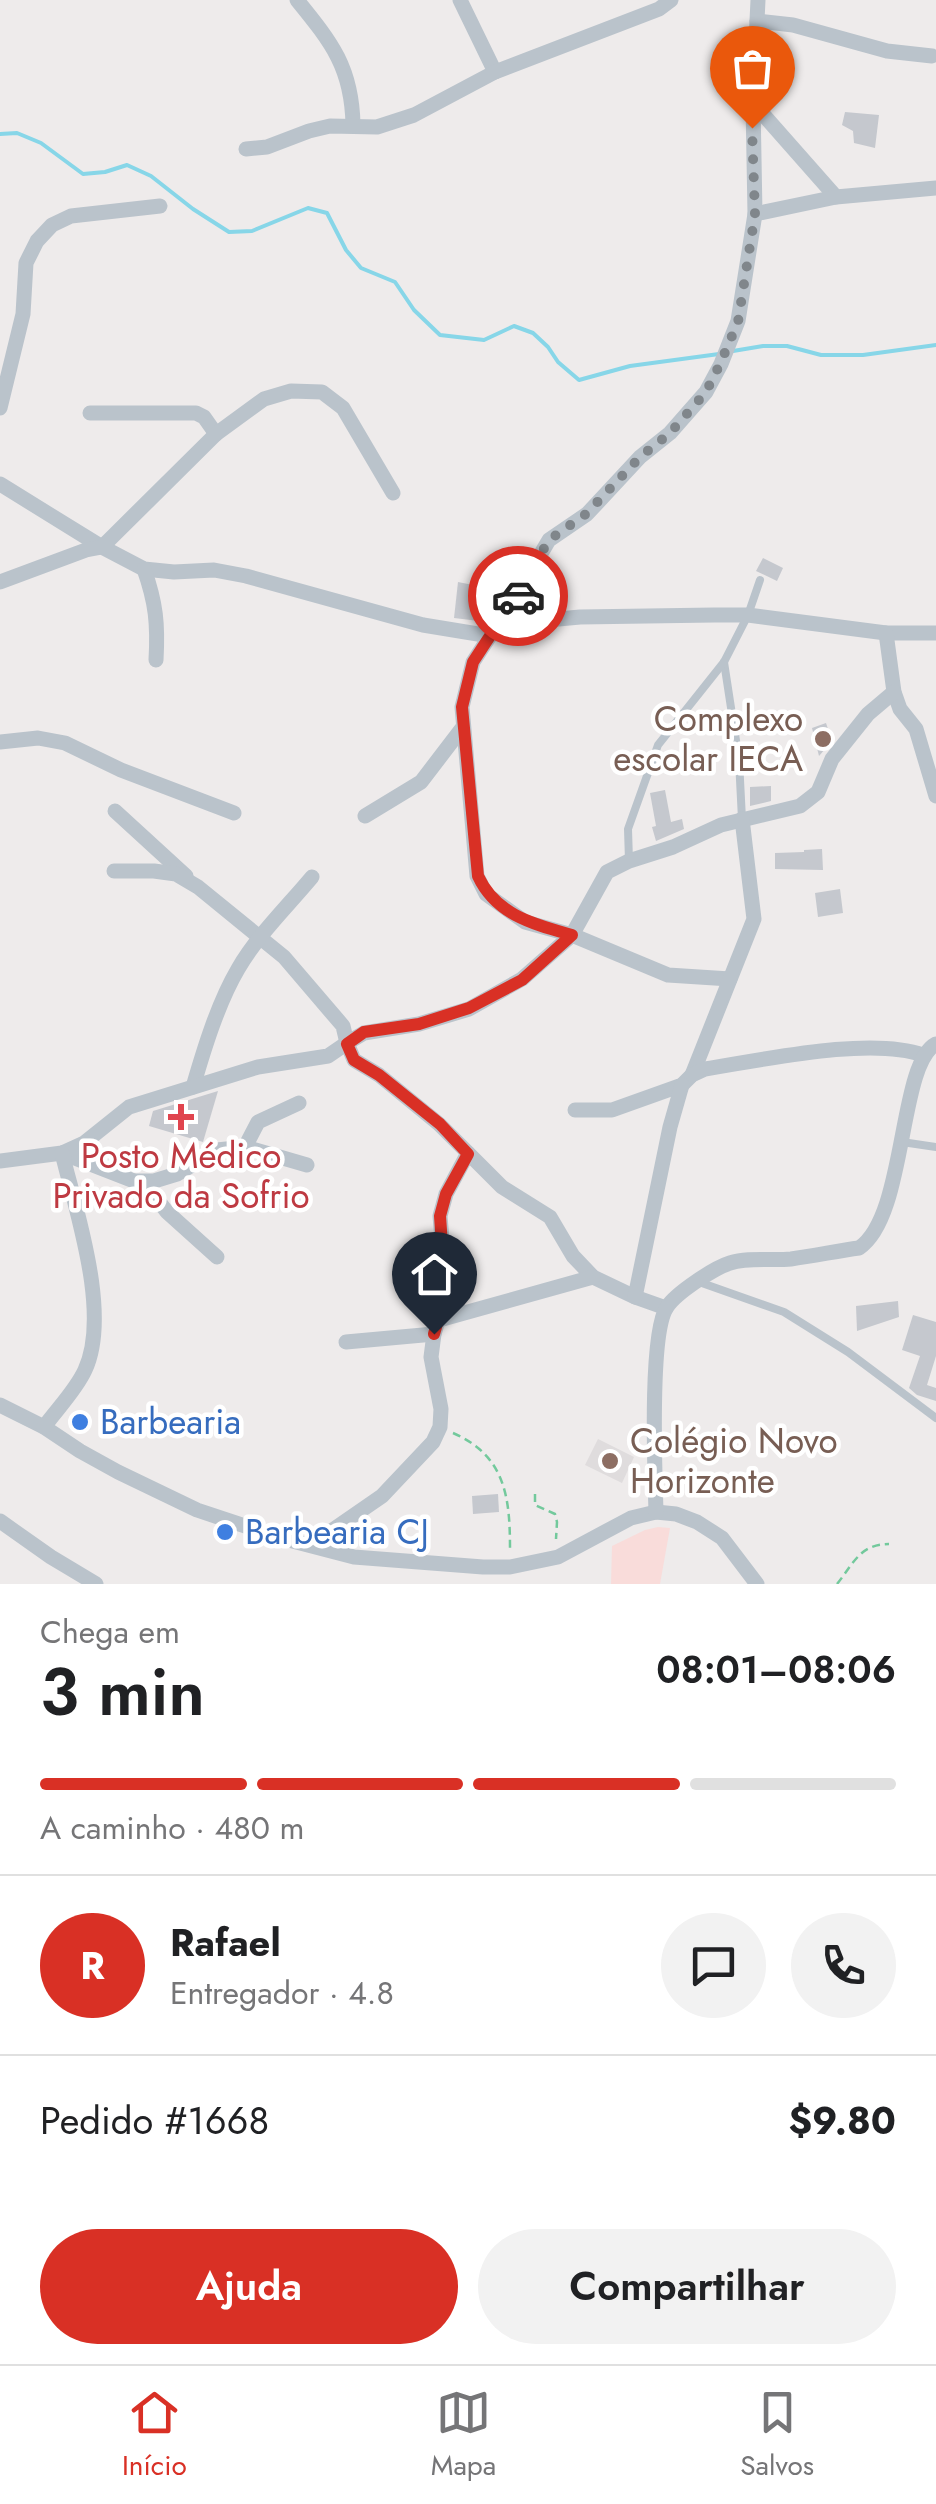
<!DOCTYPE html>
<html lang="pt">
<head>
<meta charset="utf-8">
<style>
	:root { --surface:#fff; --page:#f2f2f2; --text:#202124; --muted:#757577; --line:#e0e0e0; --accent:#d93025 }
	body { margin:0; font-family:Jost,sans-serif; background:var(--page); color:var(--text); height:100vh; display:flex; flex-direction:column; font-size:38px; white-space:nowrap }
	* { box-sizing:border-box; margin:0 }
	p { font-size:32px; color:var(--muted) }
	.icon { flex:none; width:55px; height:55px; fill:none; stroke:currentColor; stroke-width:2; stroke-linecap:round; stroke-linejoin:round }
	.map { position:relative; height:1584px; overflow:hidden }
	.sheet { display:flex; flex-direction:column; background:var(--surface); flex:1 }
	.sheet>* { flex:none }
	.pin { position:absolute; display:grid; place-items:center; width:85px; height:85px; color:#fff; margin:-102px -42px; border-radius:50% 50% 50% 0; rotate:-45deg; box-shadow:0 0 10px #0007 }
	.pin .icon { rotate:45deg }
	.courier { position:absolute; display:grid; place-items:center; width:100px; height:100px; margin:-50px; border:8px solid #d93025; border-radius:50%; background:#fff; color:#222; box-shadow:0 2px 12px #0007 }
	.headline em { font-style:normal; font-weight:600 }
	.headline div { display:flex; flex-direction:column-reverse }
	.headline { display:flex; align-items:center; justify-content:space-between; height:170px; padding:0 40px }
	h1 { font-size:65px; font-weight:600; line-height:75px }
	.bar { display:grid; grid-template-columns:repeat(4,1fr); gap:15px 10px; align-content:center; height:120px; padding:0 40px }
	.bar i { height:12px; border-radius:8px; background:var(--line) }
	.bar .current { background:var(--accent) }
	.bar p { grid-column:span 4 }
	.line { display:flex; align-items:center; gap:25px; padding:0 40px; border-top:2px solid var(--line) }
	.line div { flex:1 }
	.round { display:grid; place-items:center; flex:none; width:105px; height:105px; border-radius:52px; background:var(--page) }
	.action { display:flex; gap:20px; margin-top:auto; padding:20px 40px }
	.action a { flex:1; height:115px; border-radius:60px; background:var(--accent); color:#fff; font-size:40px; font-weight:600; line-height:115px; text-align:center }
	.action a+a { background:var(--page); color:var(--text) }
	.dock { display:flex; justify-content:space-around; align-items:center; height:140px; border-top:2px solid var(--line); background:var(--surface); font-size:28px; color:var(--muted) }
	.dock a { display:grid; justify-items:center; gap:5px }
	.dock .current { color:var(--accent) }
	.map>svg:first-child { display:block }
	.education { fill:#dfdcdd }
	.medical { fill:#f9dcda }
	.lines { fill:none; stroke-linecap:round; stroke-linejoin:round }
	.stream { stroke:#87d6e8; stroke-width:4 }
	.building { fill:#c5c8ce }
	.path { stroke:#73c99c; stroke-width:2.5; stroke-dasharray:8 5; stroke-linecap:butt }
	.lane { stroke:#bac3cb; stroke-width:8 }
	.street { stroke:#bac3cb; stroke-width:15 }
	.done { stroke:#80868b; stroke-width:10; stroke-dasharray:0 18 }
	.route { stroke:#d93025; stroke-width:12 }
	.education-dot { fill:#8d6e63; stroke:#fff; stroke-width:4 }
	.health-dot { fill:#e0444e; stroke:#fff; stroke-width:4 }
	.shop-dot { fill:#3f7fe0; stroke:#fff; stroke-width:4 }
	.labels { text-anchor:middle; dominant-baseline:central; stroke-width:9; stroke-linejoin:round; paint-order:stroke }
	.education-label { font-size:35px; fill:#785e54; stroke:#fff; text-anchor:end }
	.health-label { font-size:35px; fill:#be3a42; stroke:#fff }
	.shop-label { font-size:35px; fill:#366cbe; stroke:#fff; text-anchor:start }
</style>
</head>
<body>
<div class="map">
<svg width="936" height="1584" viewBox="0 0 936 1584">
	<rect width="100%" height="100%" fill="#eeebeb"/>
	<polygon class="education" points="598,1439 634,1457 622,1483 585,1465"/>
	<polygon class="medical" points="658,1527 670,1528 660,1584 611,1584 612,1546 645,1530"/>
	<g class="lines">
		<g class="stream">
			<polyline points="0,134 17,133 41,143 83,174 105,172 127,165 151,176 193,209 229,232 252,231 308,208 327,213 346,250 361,268 395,282 414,310 440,335 484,340 514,326 533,333 548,347 558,362 579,380 630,366 719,354"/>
			<polyline points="733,351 763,346 787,346 821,355 863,355 936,345"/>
		</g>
	</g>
	<g class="building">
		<polygon points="845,112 879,115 875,148 854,143 853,131 842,125"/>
		<polygon points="763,558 783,568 777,581 756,571"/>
		<polygon points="458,582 483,587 479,621 454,618"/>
		<polygon points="826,723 832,741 819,756 812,728"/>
		<polygon points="771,786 771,801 750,806 750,787"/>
		<polygon points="665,790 671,822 682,819 684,829 656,841 652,827 656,826 650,793"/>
		<polygon points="822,849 823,870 775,869 775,853 804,852 804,850"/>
		<polygon points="840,889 843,913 818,917 815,893"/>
		<polygon points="218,1091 203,1142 149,1126 153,1111"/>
		<polygon points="898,1301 899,1317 857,1331 856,1306"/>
		<polygon points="913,1315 936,1322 936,1356 927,1385 936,1388 936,1401 917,1395 909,1388 920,1356 902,1350"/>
		<polygon points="498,1494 499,1512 473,1514 472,1496"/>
	</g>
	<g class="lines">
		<g class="path">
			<path d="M453,1433C506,1456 510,1498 510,1550"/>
			<polyline points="535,1494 535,1505 555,1514 557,1522 556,1539"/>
			<path d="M837,1584C854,1563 860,1544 889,1544"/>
		</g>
		<g class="lane">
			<polyline points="724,662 739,760 742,819"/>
			<polyline points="629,861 628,829 658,745 724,662 748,615 760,580"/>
			<polyline points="902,1142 936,1147"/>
			<polyline points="699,1282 784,1312 848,1352 936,1418"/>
		</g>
		<g class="street">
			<path d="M297,0C332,43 352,68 353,125"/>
			<polyline points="460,0 495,72"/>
			<polyline points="757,21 793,25 887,51 932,56"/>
			<polyline points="753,103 836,197"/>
			<polyline points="246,149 267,147 309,131 330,126 377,127 414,115 495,72 659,9 671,0"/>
			<polyline points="755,214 836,197 936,188"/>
			<polyline points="0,408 23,314 26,263 37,241 52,225 71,216 160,206"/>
			<polyline points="90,413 196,413 204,417 216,434"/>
			<polyline points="0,484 102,547 144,569 174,572 214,570 246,576 423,625 490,636 506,624 580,617 714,615 748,615 886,633 936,633"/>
			<path d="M144,569C156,603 158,624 156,660"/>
			<polyline points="0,582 86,550 102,547 216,434 264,399 291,391 322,392 343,408 393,493"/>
			<polyline points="506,624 523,584 549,540 587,514 640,457 670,433 706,392 721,364 738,321 755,214 753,103 758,0"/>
			<polyline points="886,633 894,692 900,709 916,729 936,796"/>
			<polyline points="490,636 473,662 462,707 477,876 486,894 525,922 572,935 668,975 730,979"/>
			<polyline points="0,742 38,738 65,743 121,770 234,813"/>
			<polyline points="115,811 186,876"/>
			<polyline points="365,816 421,782 463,727"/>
			<polyline points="114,871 154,871 176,874 198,887 284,957 343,1026 347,1043 364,1033 419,1024 469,1009 522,979 572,935 607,872 629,861 673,847 721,825 800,806 818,792 832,759 868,714 894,692"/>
			<polyline points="692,1075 754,919 742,819"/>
			<path d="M193,1087C204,1049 218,1003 238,969C257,936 287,907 312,877"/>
			<path d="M575,1110H612L682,1085L692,1075L705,1069C763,1060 870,1036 923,1055"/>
			<polyline points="245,1147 258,1122 299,1103"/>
			<polyline points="62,1153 134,1181 150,1190 167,1212 217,1257"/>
			<polyline points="0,1161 62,1153 84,1143 129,1107 258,1067 328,1056 347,1043 354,1060 379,1075 439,1124 502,1187 550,1217 573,1256 593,1277 635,1297 666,1308"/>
			<polyline points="137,1181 154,1181 177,1174 217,1150 245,1147 307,1165"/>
			<polyline points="635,1297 670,1127 682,1085"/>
			<polyline points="439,1320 593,1277"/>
			<polyline points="346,1342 434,1334"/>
			<polyline points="0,1405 44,1427 80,1451 118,1472 197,1510 281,1538 354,1557 483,1567 510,1567 558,1557 631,1518 656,1512 676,1514 697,1522 722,1538 757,1584"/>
			<path d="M44,1427C57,1409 76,1390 85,1370C111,1314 76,1211 62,1153"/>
			<path d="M656,1512C655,1475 649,1333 667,1307C676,1293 714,1268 730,1263C749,1257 771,1261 791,1259C814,1256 837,1251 859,1248C907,1216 898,1064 936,1044"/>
			<polyline points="0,1521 51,1557 96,1584"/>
			<polyline points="311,1545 382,1496 433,1442 440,1427 441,1409 431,1357 434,1334 442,1307 445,1274 440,1216 446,1194 468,1153"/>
		</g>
	</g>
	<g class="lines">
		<polyline class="done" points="518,596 523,584 549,540 586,514 640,457 670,433 706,392 720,364 738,322 755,214 752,128"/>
		<path class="route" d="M434,1334L442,1306L444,1274L440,1216L446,1194L468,1154L440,1124L379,1075L354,1060L347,1044L364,1032L419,1024L469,1008L522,980L572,935C533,924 496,915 478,876L462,707L473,662L490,636L506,624L518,596"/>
	</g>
	<g class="education-dot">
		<circle cx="823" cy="739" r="10"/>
		<circle cx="610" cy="1461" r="10"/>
	</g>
	<path class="health-dot" d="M176 1102h10v10h10v10h-10v10h-10v-10h-10v-10h10z"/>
	<g class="shop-dot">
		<circle cx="80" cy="1422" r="10"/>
		<circle cx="225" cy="1532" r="10"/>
	</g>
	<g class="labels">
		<g class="education-label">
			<text x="803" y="719">Complexo<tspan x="803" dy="40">escolar IECA</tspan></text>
			<text x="630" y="1441" text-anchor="start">Colégio Novo<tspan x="630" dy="40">Horizonte</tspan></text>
		</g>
		<g class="health-label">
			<text x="181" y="1156">Posto Médico<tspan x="181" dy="40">Privado da Sofrio</tspan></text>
		</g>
		<g class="shop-label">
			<text x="100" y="1422">Barbearia</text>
			<text x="245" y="1532">Barbearia CJ</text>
		</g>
	</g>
</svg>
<div class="pin" style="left:752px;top:128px;background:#ea580c"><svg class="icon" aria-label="bag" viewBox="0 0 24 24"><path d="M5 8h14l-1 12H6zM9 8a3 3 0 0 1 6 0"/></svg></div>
<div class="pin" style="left:434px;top:1334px;background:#1f2937"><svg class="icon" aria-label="home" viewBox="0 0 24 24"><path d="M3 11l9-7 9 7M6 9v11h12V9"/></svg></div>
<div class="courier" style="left:518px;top:596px"><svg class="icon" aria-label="car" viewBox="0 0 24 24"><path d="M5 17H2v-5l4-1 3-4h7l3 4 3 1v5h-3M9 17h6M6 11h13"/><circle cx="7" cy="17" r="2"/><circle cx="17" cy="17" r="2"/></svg></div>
</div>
<section class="sheet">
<div class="headline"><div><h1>3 min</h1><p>Chega em</p></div><em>08:01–08:06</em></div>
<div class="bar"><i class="current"></i><i class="current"></i><i class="current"></i><i></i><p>A caminho · 480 m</p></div>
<div class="line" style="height:180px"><b class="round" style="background:var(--accent);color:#fff">R</b><div><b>Rafael</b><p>Entregador · 4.8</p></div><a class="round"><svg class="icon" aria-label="chat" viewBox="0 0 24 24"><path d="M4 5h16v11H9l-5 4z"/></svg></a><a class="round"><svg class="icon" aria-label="phone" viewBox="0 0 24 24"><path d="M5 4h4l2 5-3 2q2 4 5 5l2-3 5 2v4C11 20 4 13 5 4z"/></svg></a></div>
<div class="line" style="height:130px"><div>Pedido #1668</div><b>$9.80</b></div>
<div class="action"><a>Ajuda</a><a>Compartilhar</a></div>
</section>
<nav class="dock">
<a class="current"><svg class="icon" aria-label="home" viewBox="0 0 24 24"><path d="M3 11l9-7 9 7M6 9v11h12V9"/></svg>Início</a>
<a><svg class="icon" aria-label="map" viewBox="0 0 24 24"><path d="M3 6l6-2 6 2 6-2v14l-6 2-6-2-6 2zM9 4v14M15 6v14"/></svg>Mapa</a>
<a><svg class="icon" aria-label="saved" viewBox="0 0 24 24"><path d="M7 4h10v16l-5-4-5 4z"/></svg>Salvos</a>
</nav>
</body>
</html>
